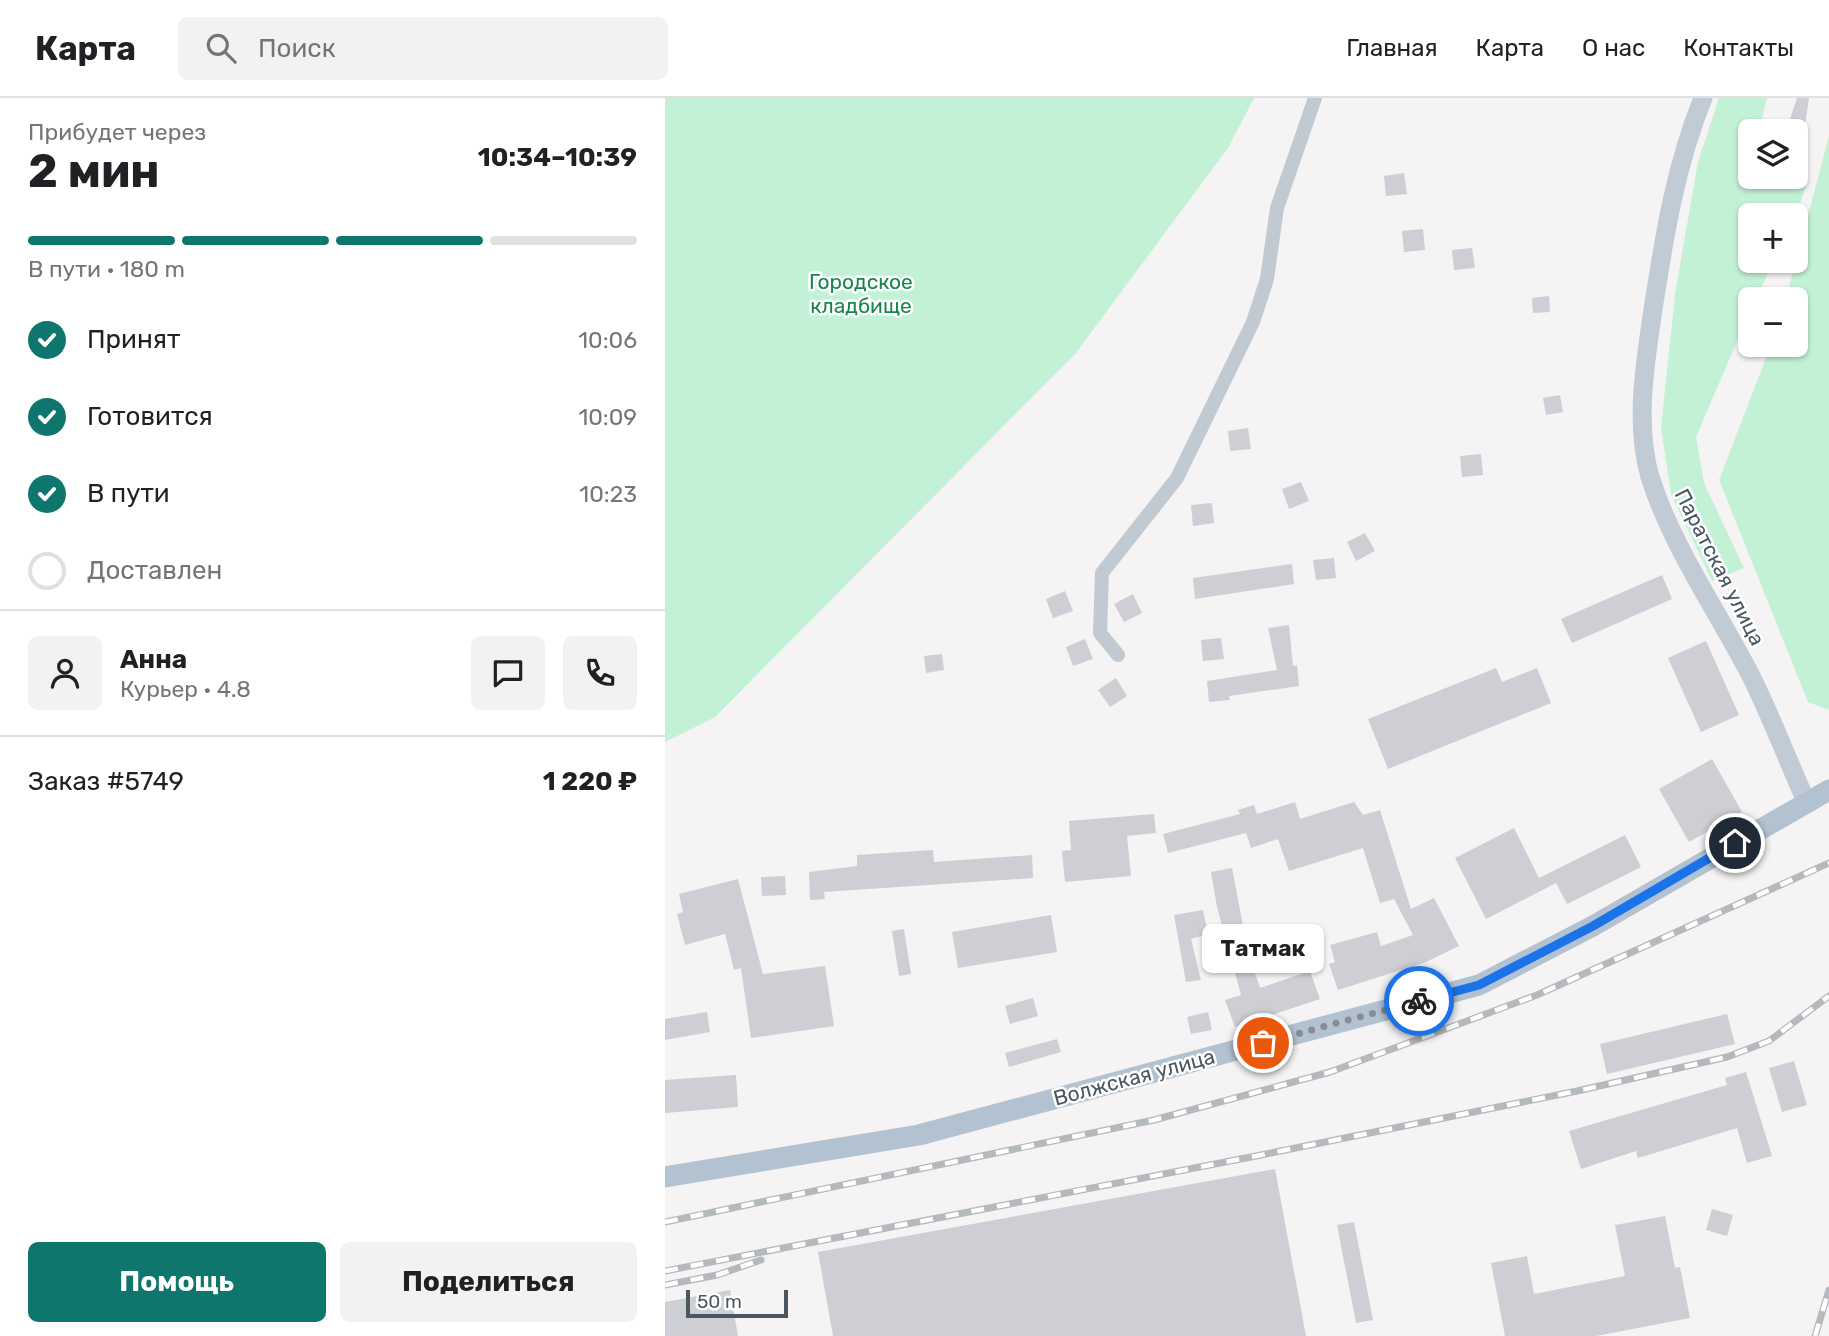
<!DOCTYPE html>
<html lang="ru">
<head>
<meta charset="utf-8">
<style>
	:root { --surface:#fff; --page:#f2f2f2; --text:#202124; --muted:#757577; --line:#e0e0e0; --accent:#0f766e }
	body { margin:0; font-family:Rubik,sans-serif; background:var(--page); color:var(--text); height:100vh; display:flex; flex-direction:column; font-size:26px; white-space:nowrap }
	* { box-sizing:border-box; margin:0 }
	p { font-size:23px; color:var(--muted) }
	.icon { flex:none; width:38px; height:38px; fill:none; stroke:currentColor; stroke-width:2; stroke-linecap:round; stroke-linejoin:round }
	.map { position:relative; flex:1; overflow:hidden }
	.side { display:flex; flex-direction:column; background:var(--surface); width:665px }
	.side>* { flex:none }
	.tools { position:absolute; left:1073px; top:21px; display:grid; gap:14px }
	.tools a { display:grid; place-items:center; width:70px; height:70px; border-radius:10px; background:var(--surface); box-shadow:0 2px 5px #0004; font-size:35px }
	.scale { position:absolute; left:21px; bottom:18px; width:102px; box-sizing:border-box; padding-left:7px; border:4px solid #4a5661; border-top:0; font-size:19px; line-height:24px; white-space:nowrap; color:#4a5661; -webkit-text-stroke:5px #fff; paint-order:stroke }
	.pin { position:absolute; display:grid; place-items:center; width:60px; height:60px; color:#fff; margin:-30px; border:4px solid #fff; border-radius:50%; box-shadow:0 2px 7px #0007 }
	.courier { position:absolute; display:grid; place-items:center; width:70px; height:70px; margin:-35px; border:5px solid #1a73e8; border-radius:50%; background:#fff; color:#222; box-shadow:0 2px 9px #0007 }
	.bubble { position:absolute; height:49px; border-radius:10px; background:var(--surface); box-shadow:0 2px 5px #0004; font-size:23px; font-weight:700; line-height:49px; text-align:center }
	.overview em { font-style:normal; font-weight:700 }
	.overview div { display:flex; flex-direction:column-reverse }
	.overview { display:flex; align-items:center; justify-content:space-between; height:119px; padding:0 28px }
	h1 { font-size:46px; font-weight:700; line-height:52px }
	.bar { display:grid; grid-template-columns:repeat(4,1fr); gap:10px 7px; align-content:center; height:84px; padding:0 28px }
	.bar i { height:9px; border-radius:5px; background:var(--line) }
	.bar .on { background:var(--accent) }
	.bar p { grid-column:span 4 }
	.line { display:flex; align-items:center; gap:18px; padding:0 28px; border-top:2px solid var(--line) }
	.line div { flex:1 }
	.round { display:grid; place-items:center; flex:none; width:74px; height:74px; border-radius:10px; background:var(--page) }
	ol { padding:0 28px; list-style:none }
	li { display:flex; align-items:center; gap:21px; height:77px }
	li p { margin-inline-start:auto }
	li .icon { padding:7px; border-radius:50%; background:var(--accent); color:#fff; stroke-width:4 }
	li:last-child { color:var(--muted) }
	li i { width:38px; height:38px; border:4px solid var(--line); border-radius:50% }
	.cta { display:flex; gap:14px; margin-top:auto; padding:14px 28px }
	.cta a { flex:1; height:80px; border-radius:10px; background:var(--accent); color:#fff; font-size:28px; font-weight:700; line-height:80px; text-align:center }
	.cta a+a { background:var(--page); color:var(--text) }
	header { display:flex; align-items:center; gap:42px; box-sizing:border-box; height:98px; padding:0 35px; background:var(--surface); border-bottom:2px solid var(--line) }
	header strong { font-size:33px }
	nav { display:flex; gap:38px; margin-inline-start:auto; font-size:24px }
	.search { width:490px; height:63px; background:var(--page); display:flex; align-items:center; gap:18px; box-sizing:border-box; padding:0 24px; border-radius:10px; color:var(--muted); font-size:26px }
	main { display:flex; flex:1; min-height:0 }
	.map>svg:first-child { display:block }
	.green { fill:#c3f1d5 }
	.building { fill:#cdcfd5 }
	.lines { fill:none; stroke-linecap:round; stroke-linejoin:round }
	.street { stroke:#c1cad2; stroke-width:14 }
	.secondary { stroke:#c1cbd6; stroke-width:19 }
	.primary { stroke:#b3c2d1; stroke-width:21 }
	.rail-casing { stroke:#b5b8bd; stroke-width:7 }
	.rail { stroke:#fff; stroke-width:4.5; stroke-dasharray:13; stroke-linecap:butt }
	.done { stroke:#868d94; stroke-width:7; stroke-dasharray:0 12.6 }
	.route { stroke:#1a73e8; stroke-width:9 }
	.labels { text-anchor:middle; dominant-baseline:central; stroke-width:5; stroke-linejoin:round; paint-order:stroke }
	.park-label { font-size:21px; fill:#17864f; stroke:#fff }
	.street-label { font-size:21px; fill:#4a5661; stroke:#fff }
</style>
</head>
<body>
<header>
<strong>Карта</strong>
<div class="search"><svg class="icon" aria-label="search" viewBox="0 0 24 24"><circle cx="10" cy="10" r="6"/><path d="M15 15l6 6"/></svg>Поиск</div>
<nav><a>Главная</a><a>Карта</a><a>О нас</a><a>Контакты</a></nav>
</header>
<main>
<section class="side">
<div class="overview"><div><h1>2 мин</h1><p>Прибудет через</p></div><em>10:34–10:39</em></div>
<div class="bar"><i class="on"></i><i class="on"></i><i class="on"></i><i></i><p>В пути · 180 m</p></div>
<ol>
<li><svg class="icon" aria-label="check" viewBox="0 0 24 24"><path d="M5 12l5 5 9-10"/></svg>Принят<p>10:06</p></li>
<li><svg class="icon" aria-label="check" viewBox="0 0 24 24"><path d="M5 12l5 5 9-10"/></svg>Готовится<p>10:09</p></li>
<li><svg class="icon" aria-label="check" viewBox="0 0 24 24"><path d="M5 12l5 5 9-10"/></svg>В пути<p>10:23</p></li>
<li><i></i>Доставлен</li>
</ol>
<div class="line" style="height:126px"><a class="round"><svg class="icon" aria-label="person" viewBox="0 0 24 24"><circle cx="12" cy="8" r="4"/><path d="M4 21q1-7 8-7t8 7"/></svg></a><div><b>Анна</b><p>Курьер · 4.8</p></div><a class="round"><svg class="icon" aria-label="chat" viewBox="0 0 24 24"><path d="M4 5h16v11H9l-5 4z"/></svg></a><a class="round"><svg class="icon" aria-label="phone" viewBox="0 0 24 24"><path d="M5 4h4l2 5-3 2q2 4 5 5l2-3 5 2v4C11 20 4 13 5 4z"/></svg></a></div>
<div class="line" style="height:91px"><div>Заказ #5749</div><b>1 220 ₽</b></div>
<div class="cta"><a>Помощь</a><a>Поделиться</a></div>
</section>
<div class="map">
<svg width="1164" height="1238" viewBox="0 0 1164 1238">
	<rect width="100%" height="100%" fill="#f5f3f3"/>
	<g class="green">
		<polygon points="0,0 589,0 563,50 410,256 50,619 0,644"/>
		<polygon points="1054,0 1102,0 1094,33 1085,33 1085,79 1108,79 1141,88 1131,118 1085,117 1085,163 1109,163 1091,201 1085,201 1085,213 1031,339 1039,385 1079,470 1047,483 1006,396 996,330 1010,196 1033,64"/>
		<polygon points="1164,38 1164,612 1143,604 1054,382 1106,247 1130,247 1130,201 1121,201"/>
	</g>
	<g class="building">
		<polygon points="1132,0 1144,0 1139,33 1121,33"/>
		<polygon points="739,75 742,96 721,98 719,78"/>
		<polygon points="758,131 760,152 739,154 737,133"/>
		<polygon points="807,150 810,170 789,172 787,152"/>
		<polygon points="884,198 885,214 868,215 867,200"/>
		<polygon points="895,297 898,314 881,317 878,300"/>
		<polygon points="583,330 586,351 565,353 563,333"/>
		<polygon points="816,356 818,377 797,379 795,358"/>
		<polygon points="636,384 644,403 624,411 617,391"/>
		<polygon points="547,405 549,425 528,428 526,407"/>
		<polygon points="700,435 710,453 691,463 682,444"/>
		<polygon points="669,460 671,480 651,482 648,462"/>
		<polygon points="627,466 629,486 530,501 528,480"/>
		<polygon points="997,477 1007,501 907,545 896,521"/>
		<polygon points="400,493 408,513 388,520 381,501"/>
		<polygon points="468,496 477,515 459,524 449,506"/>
		<polygon points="624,527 628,568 632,567 634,588 564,598 565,602 544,604 542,583 612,572 603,530"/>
		<polygon points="556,540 559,561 538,563 536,542"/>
		<polygon points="420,541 428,561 408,568 401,549"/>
		<polygon points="1041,543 1074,617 1036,634 1003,560"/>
		<polygon points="277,556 279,572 261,575 259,558"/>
		<polygon points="831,570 837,584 872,570 886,605 723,671 703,621"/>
		<polygon points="451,580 462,598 445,609 433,592"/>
		<polygon points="1047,661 1077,714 1024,744 994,691"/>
		<polygon points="630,704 635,721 689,704 698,717 715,712 746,811 769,800 794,848 761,864 673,892 664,866 670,864 665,847 712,834 716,848 748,837 729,801 715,805 698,750 624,773 613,741 586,750 581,735 503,755 498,736 575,716 573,712 589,707 592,716"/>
		<polygon points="489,716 491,735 462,738 466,778 400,784 397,753 406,752 404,723"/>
		<polygon points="849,730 874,780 960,737 976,769 902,806 891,785 821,821 790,760"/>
		<polygon points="268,752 269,764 367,757 368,780 159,794 160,801 145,802 144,774 192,768 192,757"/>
		<polygon points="567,770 583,854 595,890 645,873 655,901 570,929 560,902 576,897 552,809 546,774"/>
		<polygon points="120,778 121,797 97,798 96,779"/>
		<polygon points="73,781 98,876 160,868 169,928 86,940 76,870 69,872 60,836 20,847 12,816 18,814 14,796"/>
		<polygon points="538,812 543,836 526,841 536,882 521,884 509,817"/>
		<polygon points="386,817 392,854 293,870 287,834"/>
		<polygon points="239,831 246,876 234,878 227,833"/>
		<polygon points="368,900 373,918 345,926 340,908"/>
		<polygon points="42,914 45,934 0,942 0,921"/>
		<polygon points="543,914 547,932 526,936 522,919"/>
		<polygon points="1062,916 1070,946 942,976 935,946"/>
		<polygon points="392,941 396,954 344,969 340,955"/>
		<polygon points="1129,963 1142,1007 1117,1014 1104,970"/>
		<polygon points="1081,974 1107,1058 1082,1065 1072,1030 973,1060 971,1053 916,1071 904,1033 1062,987 1060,980"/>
		<polygon points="71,977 73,1009 0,1015 0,982"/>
		<polygon points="610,1071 641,1238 168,1238 153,1154"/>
		<polygon points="1047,1111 1068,1117 1062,1138 1041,1132"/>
		<polygon points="1000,1118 1010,1170 1015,1169 1025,1220 931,1238 840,1238 826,1165 862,1158 869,1196 960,1178 950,1127"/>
		<polygon points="689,1124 708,1222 691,1225 672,1127"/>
		<polygon points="65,1192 73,1238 0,1238 0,1204"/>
	</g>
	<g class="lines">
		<polyline class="street" points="453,557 435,535 437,475 512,380 588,224 602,181 612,110 650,0"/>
		<path class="secondary" d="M1038,0C1011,67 1000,134 989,205C981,260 969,324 985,379C1008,451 1054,515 1088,582C1107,621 1123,663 1141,703"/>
		<polyline class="primary" points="0,1079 254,1037 814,887 928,828 1164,692"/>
		<g class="rail-casing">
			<g id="rail">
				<polyline points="0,1124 489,1022 665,974 872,897 1164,765"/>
				<polyline points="0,1173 591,1058 912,993 1062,959 1104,943 1164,898"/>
				<polyline points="0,1187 52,1177 96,1162"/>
				<polyline points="1150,1238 1164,1192"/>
			</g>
		</g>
		<use href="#rail" class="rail"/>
	</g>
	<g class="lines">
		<polyline class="done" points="598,945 754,903"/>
		<polyline class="route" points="754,903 814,887 928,828 1070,745"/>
	</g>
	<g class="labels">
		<g class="park-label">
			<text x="196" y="183">Городское<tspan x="196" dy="24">кладбище</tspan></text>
		</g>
		<g class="street-label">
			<text transform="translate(1055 469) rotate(63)">Паратская улица</text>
			<text transform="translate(469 979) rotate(-15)">Волжская улица</text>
		</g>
	</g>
</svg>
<div class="tools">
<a><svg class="icon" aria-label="layers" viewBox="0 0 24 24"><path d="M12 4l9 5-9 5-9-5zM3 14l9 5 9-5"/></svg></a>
<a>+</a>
<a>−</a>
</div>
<div class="scale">50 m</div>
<div class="pin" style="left:598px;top:945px;background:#ea580c"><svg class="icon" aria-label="bag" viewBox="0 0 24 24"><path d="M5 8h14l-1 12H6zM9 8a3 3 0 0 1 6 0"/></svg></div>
<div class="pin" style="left:1070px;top:745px;background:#1f2937"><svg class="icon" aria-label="home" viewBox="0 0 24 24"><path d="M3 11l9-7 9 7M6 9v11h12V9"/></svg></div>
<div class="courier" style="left:754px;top:903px"><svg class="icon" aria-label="bike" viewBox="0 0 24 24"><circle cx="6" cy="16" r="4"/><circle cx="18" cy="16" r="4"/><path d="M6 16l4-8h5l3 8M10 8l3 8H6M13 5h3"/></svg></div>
<div class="bubble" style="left:537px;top:826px;width:122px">Татмак</div>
</div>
</main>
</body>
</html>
